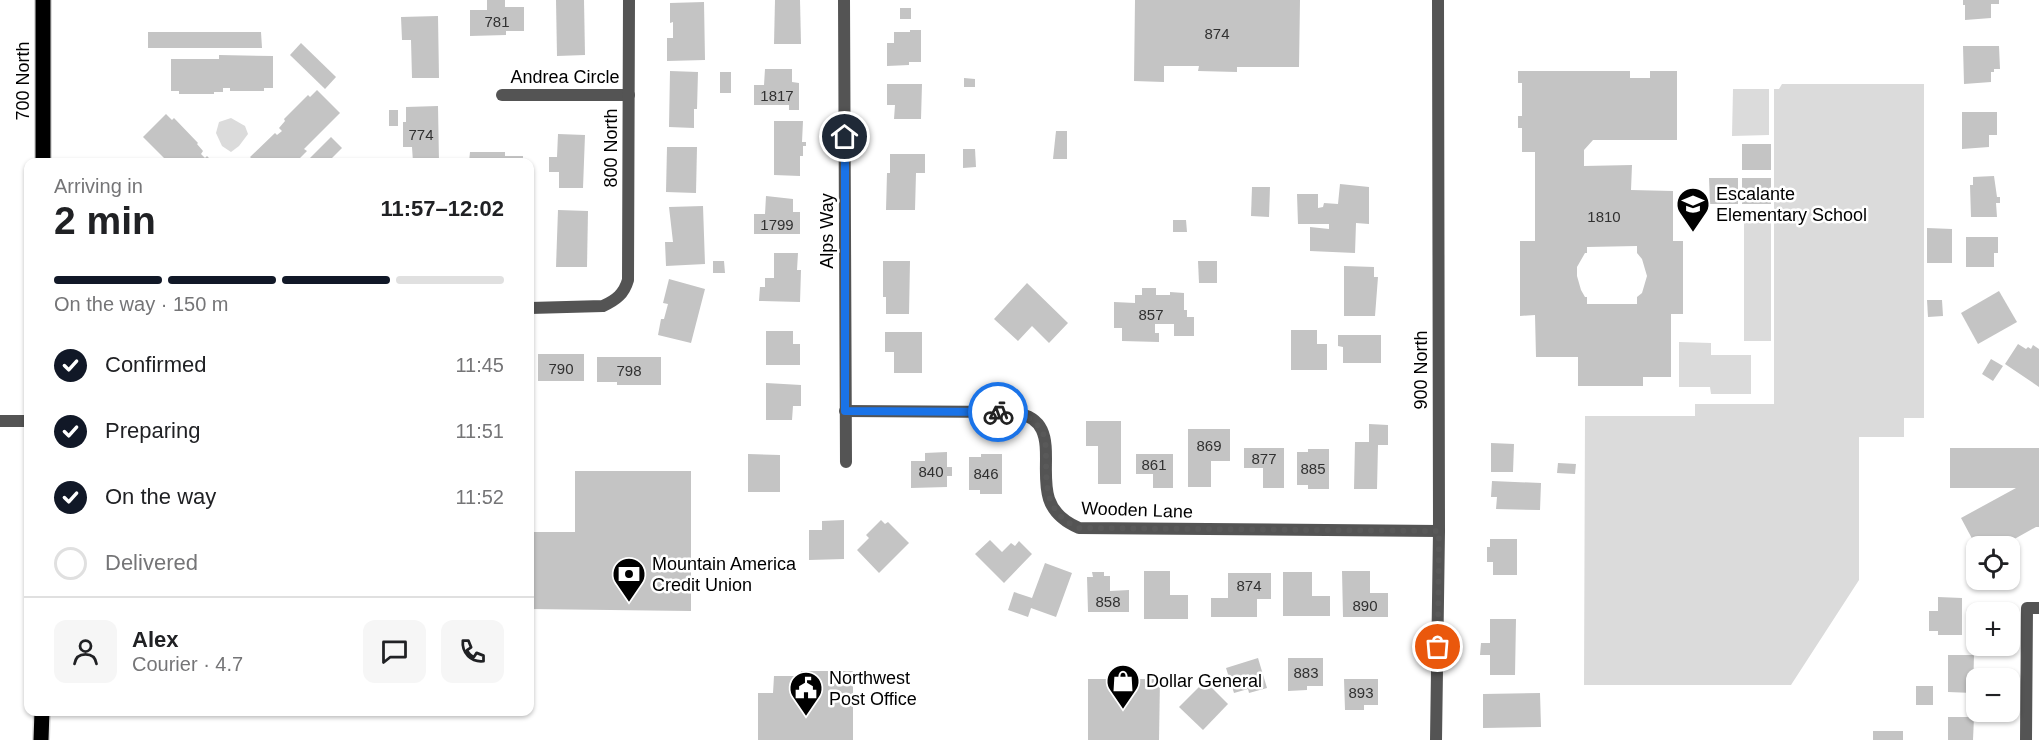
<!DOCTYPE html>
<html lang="en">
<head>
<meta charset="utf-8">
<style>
	:root { --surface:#fff; --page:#f6f6f6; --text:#202124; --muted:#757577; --line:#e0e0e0; --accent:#111827 }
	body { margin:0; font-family:Helvetica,sans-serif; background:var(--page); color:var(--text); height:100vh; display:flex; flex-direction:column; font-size:22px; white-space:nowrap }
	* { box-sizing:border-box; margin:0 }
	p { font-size:20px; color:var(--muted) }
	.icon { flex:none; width:33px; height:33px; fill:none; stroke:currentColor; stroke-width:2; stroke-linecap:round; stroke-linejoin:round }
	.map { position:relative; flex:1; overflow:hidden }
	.drawer { position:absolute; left:24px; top:158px; width:510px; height:558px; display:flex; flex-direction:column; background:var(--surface); border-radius:12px; box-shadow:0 2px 4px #0004 }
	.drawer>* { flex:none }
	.buttons { position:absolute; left:1966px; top:536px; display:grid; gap:12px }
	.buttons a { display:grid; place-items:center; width:54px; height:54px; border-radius:12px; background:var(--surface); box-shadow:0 2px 4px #0004; font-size:30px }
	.pin { position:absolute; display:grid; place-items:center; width:51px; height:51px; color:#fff; margin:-26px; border:3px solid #fff; border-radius:50%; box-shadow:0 2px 6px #0007 }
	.courier { position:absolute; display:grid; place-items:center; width:60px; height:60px; margin:-30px; border:4px solid #1a73e8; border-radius:50%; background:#fff; color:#222; box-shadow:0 2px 8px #0007 }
	.headline em { font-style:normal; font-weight:600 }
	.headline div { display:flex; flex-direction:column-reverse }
	.headline { display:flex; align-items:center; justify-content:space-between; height:102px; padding:0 30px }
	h1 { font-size:39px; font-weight:600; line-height:45px }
	.bar { display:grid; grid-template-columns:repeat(4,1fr); gap:9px 6px; align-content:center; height:72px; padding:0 30px }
	.bar i { height:8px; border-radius:4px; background:var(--line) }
	.bar .selected { background:var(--accent) }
	.bar p { grid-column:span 4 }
	.line { display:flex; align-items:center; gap:15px; padding:0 30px; border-top:2px solid var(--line) }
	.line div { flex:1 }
	.round { display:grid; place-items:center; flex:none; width:63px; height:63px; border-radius:12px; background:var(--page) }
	ol { padding:0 30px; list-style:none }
	li { display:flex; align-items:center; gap:18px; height:66px }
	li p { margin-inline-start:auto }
	li .icon { padding:6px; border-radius:50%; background:var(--accent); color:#fff; stroke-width:4 }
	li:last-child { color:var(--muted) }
	li i { width:33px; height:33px; border:3px solid var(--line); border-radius:50% }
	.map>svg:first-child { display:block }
	.green { fill:#dbdbdb }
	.building { fill:#c4c4c4; fill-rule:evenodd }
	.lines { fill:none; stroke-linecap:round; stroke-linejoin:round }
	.primary-casing { stroke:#dbdbdb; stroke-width:18 }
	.street { stroke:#545454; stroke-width:12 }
	.primary { stroke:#000; stroke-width:15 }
	.done { stroke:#595959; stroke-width:6; stroke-dasharray:0 10.8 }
	.route { stroke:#1a73e8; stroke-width:8 }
	.labels { text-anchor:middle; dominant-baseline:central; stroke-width:5; stroke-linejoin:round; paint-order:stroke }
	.number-label { font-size:15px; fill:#313131 }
	.street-label { font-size:18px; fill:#000; stroke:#fff }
	.poi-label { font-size:18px; fill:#000; stroke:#fff; text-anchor:start }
</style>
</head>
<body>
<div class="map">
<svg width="2039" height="740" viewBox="0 0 2039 740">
	<rect width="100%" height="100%" fill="#fff"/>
	<g class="green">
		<polygon points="1782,84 1924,84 1924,418 1904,418 1904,437 1859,437 1859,580 1791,685 1584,685 1585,416 1695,416 1695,404 1774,404 1774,89 1779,89"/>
		<polygon points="1733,89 1769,89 1769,135 1732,136"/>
		<polygon points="231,118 245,126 248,134 239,146 231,152 222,146 216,133 219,122"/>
		<rect x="1744" y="215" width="27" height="126"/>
		<polygon points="1679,342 1711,343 1711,355 1751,355 1751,394 1711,394 1710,387 1679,387"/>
	</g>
	<g class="building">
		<polygon points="487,0 505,0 505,7 524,7 524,31 506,31 506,35 470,36 470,10 487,10"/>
		<polygon points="556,0 584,0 585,55 557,56"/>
		<polygon points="775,0 800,0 801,44 774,44"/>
		<polygon points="1135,0 1300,0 1299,67 1237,67 1237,72 1198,71 1199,66 1164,66 1164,82 1134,81"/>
		<polygon points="1963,0 1999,0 1999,4 1991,4 1991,18 1965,20 1965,5 1963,5"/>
		<polygon points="704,2 705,60 667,61 667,38 673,38 673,22 670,23 670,3"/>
		<rect x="900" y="8" width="11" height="11"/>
		<polygon points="438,16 439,78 412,78 411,40 402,40 401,17"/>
		<polygon points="910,30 921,30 921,62 909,62 909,65 887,66 887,43 894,43 894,32 910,32"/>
		<polygon points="148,32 261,32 262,48 148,48"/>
		<polygon points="301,43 336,77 325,89 290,55"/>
		<polygon points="1963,46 1999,46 2000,69 1994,69 1994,72 1991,72 1991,82 1964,84"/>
		<polygon points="219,55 273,56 273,88 264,88 264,91 230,91 230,88 223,88 223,92 214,92 214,94 179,94 179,91 171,91 171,59 219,59"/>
		<polygon points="765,69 792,69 792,82 799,83 799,110 789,110 789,105 754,105 754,85 764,85"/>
		<polygon points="670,71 698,72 697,109 694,109 694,128 669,127"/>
		<path d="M1518,71H1630V78H1650V71H1677V140H1593L1584,150V166L1632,165L1631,190L1673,191V241H1683V314H1671V377H1643V386H1578V357H1536L1535,315L1520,316V241H1535V152H1522V128H1518V116H1522V83H1518ZM1637,246V253L1642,259L1647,276L1642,293L1637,297V304H1587V297H1585L1581,290L1577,276V267L1585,253H1587V247Z"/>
		<rect x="720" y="72" width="11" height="21"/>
		<polygon points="964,78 975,79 975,87 964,87"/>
		<polygon points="887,84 922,84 921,119 894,119 895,105 887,105"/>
		<polygon points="317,90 340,113 304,149 307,151 296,162 250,162 252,159 250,157 275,133 277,135 282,131 279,128 285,121 284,119 308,95 310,97"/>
		<polygon points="438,106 439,162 413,162 412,147 403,147 403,122 406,122 406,107"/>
		<rect x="389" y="110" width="9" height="16"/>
		<polygon points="1962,112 1997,112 1997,135 1989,135 1989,147 1962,149"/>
		<polygon points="166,114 172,120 174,118 198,143 197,144 203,151 201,154 205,158 207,156 213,162 168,162 143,137"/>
		<polygon points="774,121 803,121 802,142 806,142 806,146 803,146 803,156 800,156 800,176 774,175"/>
		<polygon points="1056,131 1067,131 1067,159 1053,159"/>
		<polygon points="558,134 585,135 583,188 559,188 559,172 549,172 549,157 557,157"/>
		<polygon points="331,137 342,148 328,162 306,162"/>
		<rect x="1742" y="144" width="29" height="26"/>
		<polygon points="667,147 697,147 696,193 666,192"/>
		<polygon points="963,149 975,149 976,167 963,168"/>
		<polygon points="470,152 505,152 505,156 523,156 523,162 469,162"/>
		<polygon points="890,154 925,154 925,173 916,173 915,210 886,210 887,173 890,173"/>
		<polygon points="1994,176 1997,197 2000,197 2000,203 1996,203 1997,217 1971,217 1970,185 1973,185 1973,177"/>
		<polygon points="1709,178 1738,178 1738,204 1710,204"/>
		<rect x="1742" y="178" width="29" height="26"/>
		<polygon points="1340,184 1369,187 1369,224 1356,223 1355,253 1310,251 1310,227 1329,229 1329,224 1298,224 1297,194 1318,194 1318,208 1323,207 1324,203 1338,204"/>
		<polygon points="1252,187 1270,187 1269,217 1251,216"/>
		<polygon points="766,196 793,199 793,212 800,212 800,234 754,234 754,214 765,214"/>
		<polygon points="703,206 705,264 666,266 665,242 673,242 669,207"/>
		<polygon points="558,210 588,211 587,267 556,267"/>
		<polygon points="1173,220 1186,220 1187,232 1173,232"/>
		<polygon points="1927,228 1952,229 1952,263 1927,263"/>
		<polygon points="1966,237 1998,237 1998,253 1994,253 1994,267 1966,267"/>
		<polygon points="774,253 798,253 797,270 801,270 800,302 759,301 760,287 765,287 765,278 774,278"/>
		<polygon points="713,261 724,261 725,273 713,273"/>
		<polygon points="883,261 910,261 909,314 886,314 886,297 883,297"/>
		<polygon points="1198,261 1217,261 1217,283 1199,283"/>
		<polygon points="1344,266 1374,267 1374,277 1378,277 1375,316 1344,316"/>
		<polygon points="669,279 705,289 691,343 658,335 661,319 664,319 668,304 663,303"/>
		<polygon points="1027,283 1068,323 1049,343 1032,326 1018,341 994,319"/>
		<polygon points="1142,288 1156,288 1156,295 1170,295 1170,292 1184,293 1184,310 1187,310 1187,317 1194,317 1194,336 1174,336 1174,324 1155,324 1155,333 1159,333 1159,342 1122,341 1122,328 1114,328 1114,302 1135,303 1135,295 1142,295"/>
		<polygon points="1999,291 2017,322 1978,344 1961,313"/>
		<polygon points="1927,300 1942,300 1943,316 1928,317"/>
		<polygon points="1291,330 1317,330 1317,344 1327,344 1327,370 1291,370"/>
		<polygon points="766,331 793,331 793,344 800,344 800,365 766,365"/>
		<polygon points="885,332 922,332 922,373 894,373 894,352 885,352"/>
		<polygon points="1338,335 1381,335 1381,363 1343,363 1343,347 1338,346"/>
		<polygon points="2018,344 2026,349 2028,347 2031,349 2033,345 2039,349 2039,387 2005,364"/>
		<rect x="538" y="354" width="46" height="27"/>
		<polygon points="597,357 661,357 661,385 617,385 617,382 597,382"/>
		<polygon points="1991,359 2003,366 1993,381 1982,374"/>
		<polygon points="766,383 801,385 801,406 793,406 792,420 766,420"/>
		<polygon points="1086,421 1121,421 1121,484 1098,484 1098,446 1086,446"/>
		<polygon points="1369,424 1388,425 1388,445 1378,445 1377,489 1354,489 1355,442 1369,442"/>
		<polygon points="1188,429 1230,429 1230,461 1211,461 1211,487 1188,487"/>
		<polygon points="1491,443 1514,444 1513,472 1491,472"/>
		<polygon points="1244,448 1284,448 1284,488 1263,488 1263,468 1244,468"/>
		<polygon points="1950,448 2039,448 2039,527 2036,527 2002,546 1976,546 1961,518 2016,488 1950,488"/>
		<polygon points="1308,449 1329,449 1329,489 1308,489 1308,485 1297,485 1297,452 1308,452"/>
		<polygon points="947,452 947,467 952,467 952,476 947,476 947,487 911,488 911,461 925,461 925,453"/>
		<polygon points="748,454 780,455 780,492 748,492"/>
		<polygon points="981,454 1002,454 1002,494 980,494 980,490 969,490 969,457 981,457"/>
		<polygon points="1136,454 1173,454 1173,488 1153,488 1153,474 1136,474"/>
		<polygon points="1558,463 1576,464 1575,474 1557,473"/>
		<polygon points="575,471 691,471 691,611 530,609 530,532 575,532"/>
		<polygon points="1492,481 1541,483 1540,510 1496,509 1497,497 1491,497"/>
		<polygon points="844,520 844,559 809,560 809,530 822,530 822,521"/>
		<polygon points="881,520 885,524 888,522 909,543 879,573 857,550 869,538 866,535"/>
		<polygon points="1490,539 1517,539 1517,575 1493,575 1493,562 1487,562 1487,547 1490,547"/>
		<polygon points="990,540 1002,552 1011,543 1015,546 1019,541 1032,554 1004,583 975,554"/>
		<polygon points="1045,563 1072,573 1056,617 1031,608 1028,617 1008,610 1014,592 1032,598"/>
		<polygon points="1144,571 1170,571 1170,595 1188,595 1188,619 1144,619"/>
		<polygon points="1342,571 1370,571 1370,593 1388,593 1388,617 1343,617"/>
		<polygon points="1092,572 1104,572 1104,576 1110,576 1110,591 1129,590 1129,612 1088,612 1087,577 1093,577"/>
		<polygon points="1283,572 1312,572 1312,596 1330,596 1330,616 1283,616"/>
		<polygon points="1228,573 1271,573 1271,599 1257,599 1257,617 1211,617 1211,598 1228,598"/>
		<polygon points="1938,597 1962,598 1962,635 1938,635 1938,631 1929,631 1929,611 1938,611"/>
		<polygon points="1490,619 1516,619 1515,675 1490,675 1490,655 1480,655 1481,643 1490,643"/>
		<polygon points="1948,655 1974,655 1973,693 1948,692"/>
		<polygon points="1258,658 1267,688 1249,693 1248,689 1234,693 1226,668"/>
		<polygon points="1288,658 1323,658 1323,686 1307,686 1307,690 1288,691"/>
		<polygon points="801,671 853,671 853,740 758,740 758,693 773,693 774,676 801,676"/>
		<polygon points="1088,679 1160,679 1159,740 1088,740"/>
		<polygon points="1344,679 1378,679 1378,705 1364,705 1364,710 1345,710"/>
		<polygon points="1205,681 1228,704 1203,730 1179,707"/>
		<rect x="1916" y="686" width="17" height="19"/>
		<polygon points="1540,693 1541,727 1483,728 1483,694"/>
		<polygon points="1948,717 1974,717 1973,740 1948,740"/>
		<rect x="1873" y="731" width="30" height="9"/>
	</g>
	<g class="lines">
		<g class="primary-casing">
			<g id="primary">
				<polyline points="43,162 43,0"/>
				<polyline points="41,740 42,711"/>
			</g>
		</g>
		<g class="street">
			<polyline points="844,0 846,462"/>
			<polyline points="502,95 629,95"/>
			<path d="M530,308L603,306C616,300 624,294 628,280L629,0"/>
			<path d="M845,411L1009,412C1064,416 1038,466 1049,499C1054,514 1065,522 1079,528L1439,531"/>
			<polyline points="0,421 28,421"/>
			<polyline points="1436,740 1439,531 1438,0"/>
			<polyline points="2026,740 2027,608 2039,608"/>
		</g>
		<use href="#primary" class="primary"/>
	</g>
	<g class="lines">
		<path class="done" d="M998,412C1020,412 1036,416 1045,438C1049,475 1037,510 1079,528L1439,531L1438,647"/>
		<polyline class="route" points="845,137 845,411 998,412"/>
	</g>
	<defs>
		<g id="school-pin" transform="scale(1.725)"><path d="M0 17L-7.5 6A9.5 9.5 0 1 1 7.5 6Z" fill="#000" stroke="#fff"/><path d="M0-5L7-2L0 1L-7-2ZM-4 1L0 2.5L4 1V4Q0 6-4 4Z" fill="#fff"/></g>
		<g id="bank-pin" transform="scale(1.725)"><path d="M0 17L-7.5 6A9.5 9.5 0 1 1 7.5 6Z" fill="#000" stroke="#fff"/><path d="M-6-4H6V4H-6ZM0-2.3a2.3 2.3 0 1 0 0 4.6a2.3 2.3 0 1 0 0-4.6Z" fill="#fff"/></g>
		<g id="shop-pin" transform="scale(1.725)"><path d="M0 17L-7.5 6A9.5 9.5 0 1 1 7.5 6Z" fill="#000" stroke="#fff"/><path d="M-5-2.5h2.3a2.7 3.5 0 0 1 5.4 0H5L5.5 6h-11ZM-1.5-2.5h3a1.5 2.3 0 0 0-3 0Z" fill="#fff"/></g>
		<g id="civic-pin" transform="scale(1.725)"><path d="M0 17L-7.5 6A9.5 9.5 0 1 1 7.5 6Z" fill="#000" stroke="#fff"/><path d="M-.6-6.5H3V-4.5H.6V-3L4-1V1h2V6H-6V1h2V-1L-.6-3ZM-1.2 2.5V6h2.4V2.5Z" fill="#fff"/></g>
	</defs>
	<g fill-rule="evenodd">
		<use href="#school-pin" x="1693" y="204"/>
		<use href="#bank-pin" x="629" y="574"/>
		<use href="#shop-pin" x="1123" y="681"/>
		<use href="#civic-pin" x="806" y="688"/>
	</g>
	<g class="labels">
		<g class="number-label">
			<text x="497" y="21">781</text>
			<text x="1217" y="33">874</text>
			<text x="777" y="95">1817</text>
			<text x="421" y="134">774</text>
			<text x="1604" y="216">1810</text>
			<text x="777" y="224">1799</text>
			<text x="1151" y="314">857</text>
			<text x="561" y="368">790</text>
			<text x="629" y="370">798</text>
			<text x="1209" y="445">869</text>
			<text x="1264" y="458">877</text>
			<text x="1154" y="464">861</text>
			<text x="1313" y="468">885</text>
			<text x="931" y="471">840</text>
			<text x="986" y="473">846</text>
			<text x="1249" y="585">874</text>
			<text x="1108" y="601">858</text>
			<text x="1365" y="605">890</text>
			<text x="1306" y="672">883</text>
			<text x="1361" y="692">893</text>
		</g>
		<g class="street-label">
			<text x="565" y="77">Andrea Circle</text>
			<text transform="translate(23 81) rotate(-90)">700 North</text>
			<text transform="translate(611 148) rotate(-90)">800 North</text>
			<text transform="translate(827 231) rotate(-90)">Alps Way</text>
			<text transform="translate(1421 370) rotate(-90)">900 North</text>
			<text transform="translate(1137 510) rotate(2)">Wooden Lane</text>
		</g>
		<g class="poi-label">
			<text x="1716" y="194">Escalante<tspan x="1716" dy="21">Elementary School</tspan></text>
			<text x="652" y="564">Mountain America<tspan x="652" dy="21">Credit Union</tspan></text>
			<text x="829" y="678">Northwest<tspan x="829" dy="21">Post Office</tspan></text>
			<text x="1146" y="681">Dollar General</text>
		</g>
	</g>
</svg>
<div class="buttons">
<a><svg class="icon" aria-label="locate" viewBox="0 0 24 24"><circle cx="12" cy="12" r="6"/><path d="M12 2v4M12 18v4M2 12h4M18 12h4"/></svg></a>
<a>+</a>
<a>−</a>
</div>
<div class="pin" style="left:1438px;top:647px;background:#ea580c"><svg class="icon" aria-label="bag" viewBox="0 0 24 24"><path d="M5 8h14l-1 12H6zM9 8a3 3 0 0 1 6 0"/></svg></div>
<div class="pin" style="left:845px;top:137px;background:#1f2937"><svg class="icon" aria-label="home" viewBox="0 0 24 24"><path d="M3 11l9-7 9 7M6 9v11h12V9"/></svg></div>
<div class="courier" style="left:998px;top:412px"><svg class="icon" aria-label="bike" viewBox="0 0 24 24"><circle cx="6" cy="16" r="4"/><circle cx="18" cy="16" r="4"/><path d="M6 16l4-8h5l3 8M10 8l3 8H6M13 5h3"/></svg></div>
<section class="drawer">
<div class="headline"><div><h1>2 min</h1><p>Arriving in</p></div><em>11:57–12:02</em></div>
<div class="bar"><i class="selected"></i><i class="selected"></i><i class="selected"></i><i></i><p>On the way · 150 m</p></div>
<ol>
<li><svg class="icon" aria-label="check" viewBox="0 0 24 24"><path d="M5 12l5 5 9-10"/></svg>Confirmed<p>11:45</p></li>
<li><svg class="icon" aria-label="check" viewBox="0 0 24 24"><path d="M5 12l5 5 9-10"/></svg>Preparing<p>11:51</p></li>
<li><svg class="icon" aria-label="check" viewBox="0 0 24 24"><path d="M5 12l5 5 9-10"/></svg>On the way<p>11:52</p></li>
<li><i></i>Delivered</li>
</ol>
<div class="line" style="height:108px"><a class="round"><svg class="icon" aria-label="person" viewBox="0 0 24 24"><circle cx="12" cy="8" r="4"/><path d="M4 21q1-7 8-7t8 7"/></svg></a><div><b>Alex</b><p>Courier · 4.7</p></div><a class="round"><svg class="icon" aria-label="chat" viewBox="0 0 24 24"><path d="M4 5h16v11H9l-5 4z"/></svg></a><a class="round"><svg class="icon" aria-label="phone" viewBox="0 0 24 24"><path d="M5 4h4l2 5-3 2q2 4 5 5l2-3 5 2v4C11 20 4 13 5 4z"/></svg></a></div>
</section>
</div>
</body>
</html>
